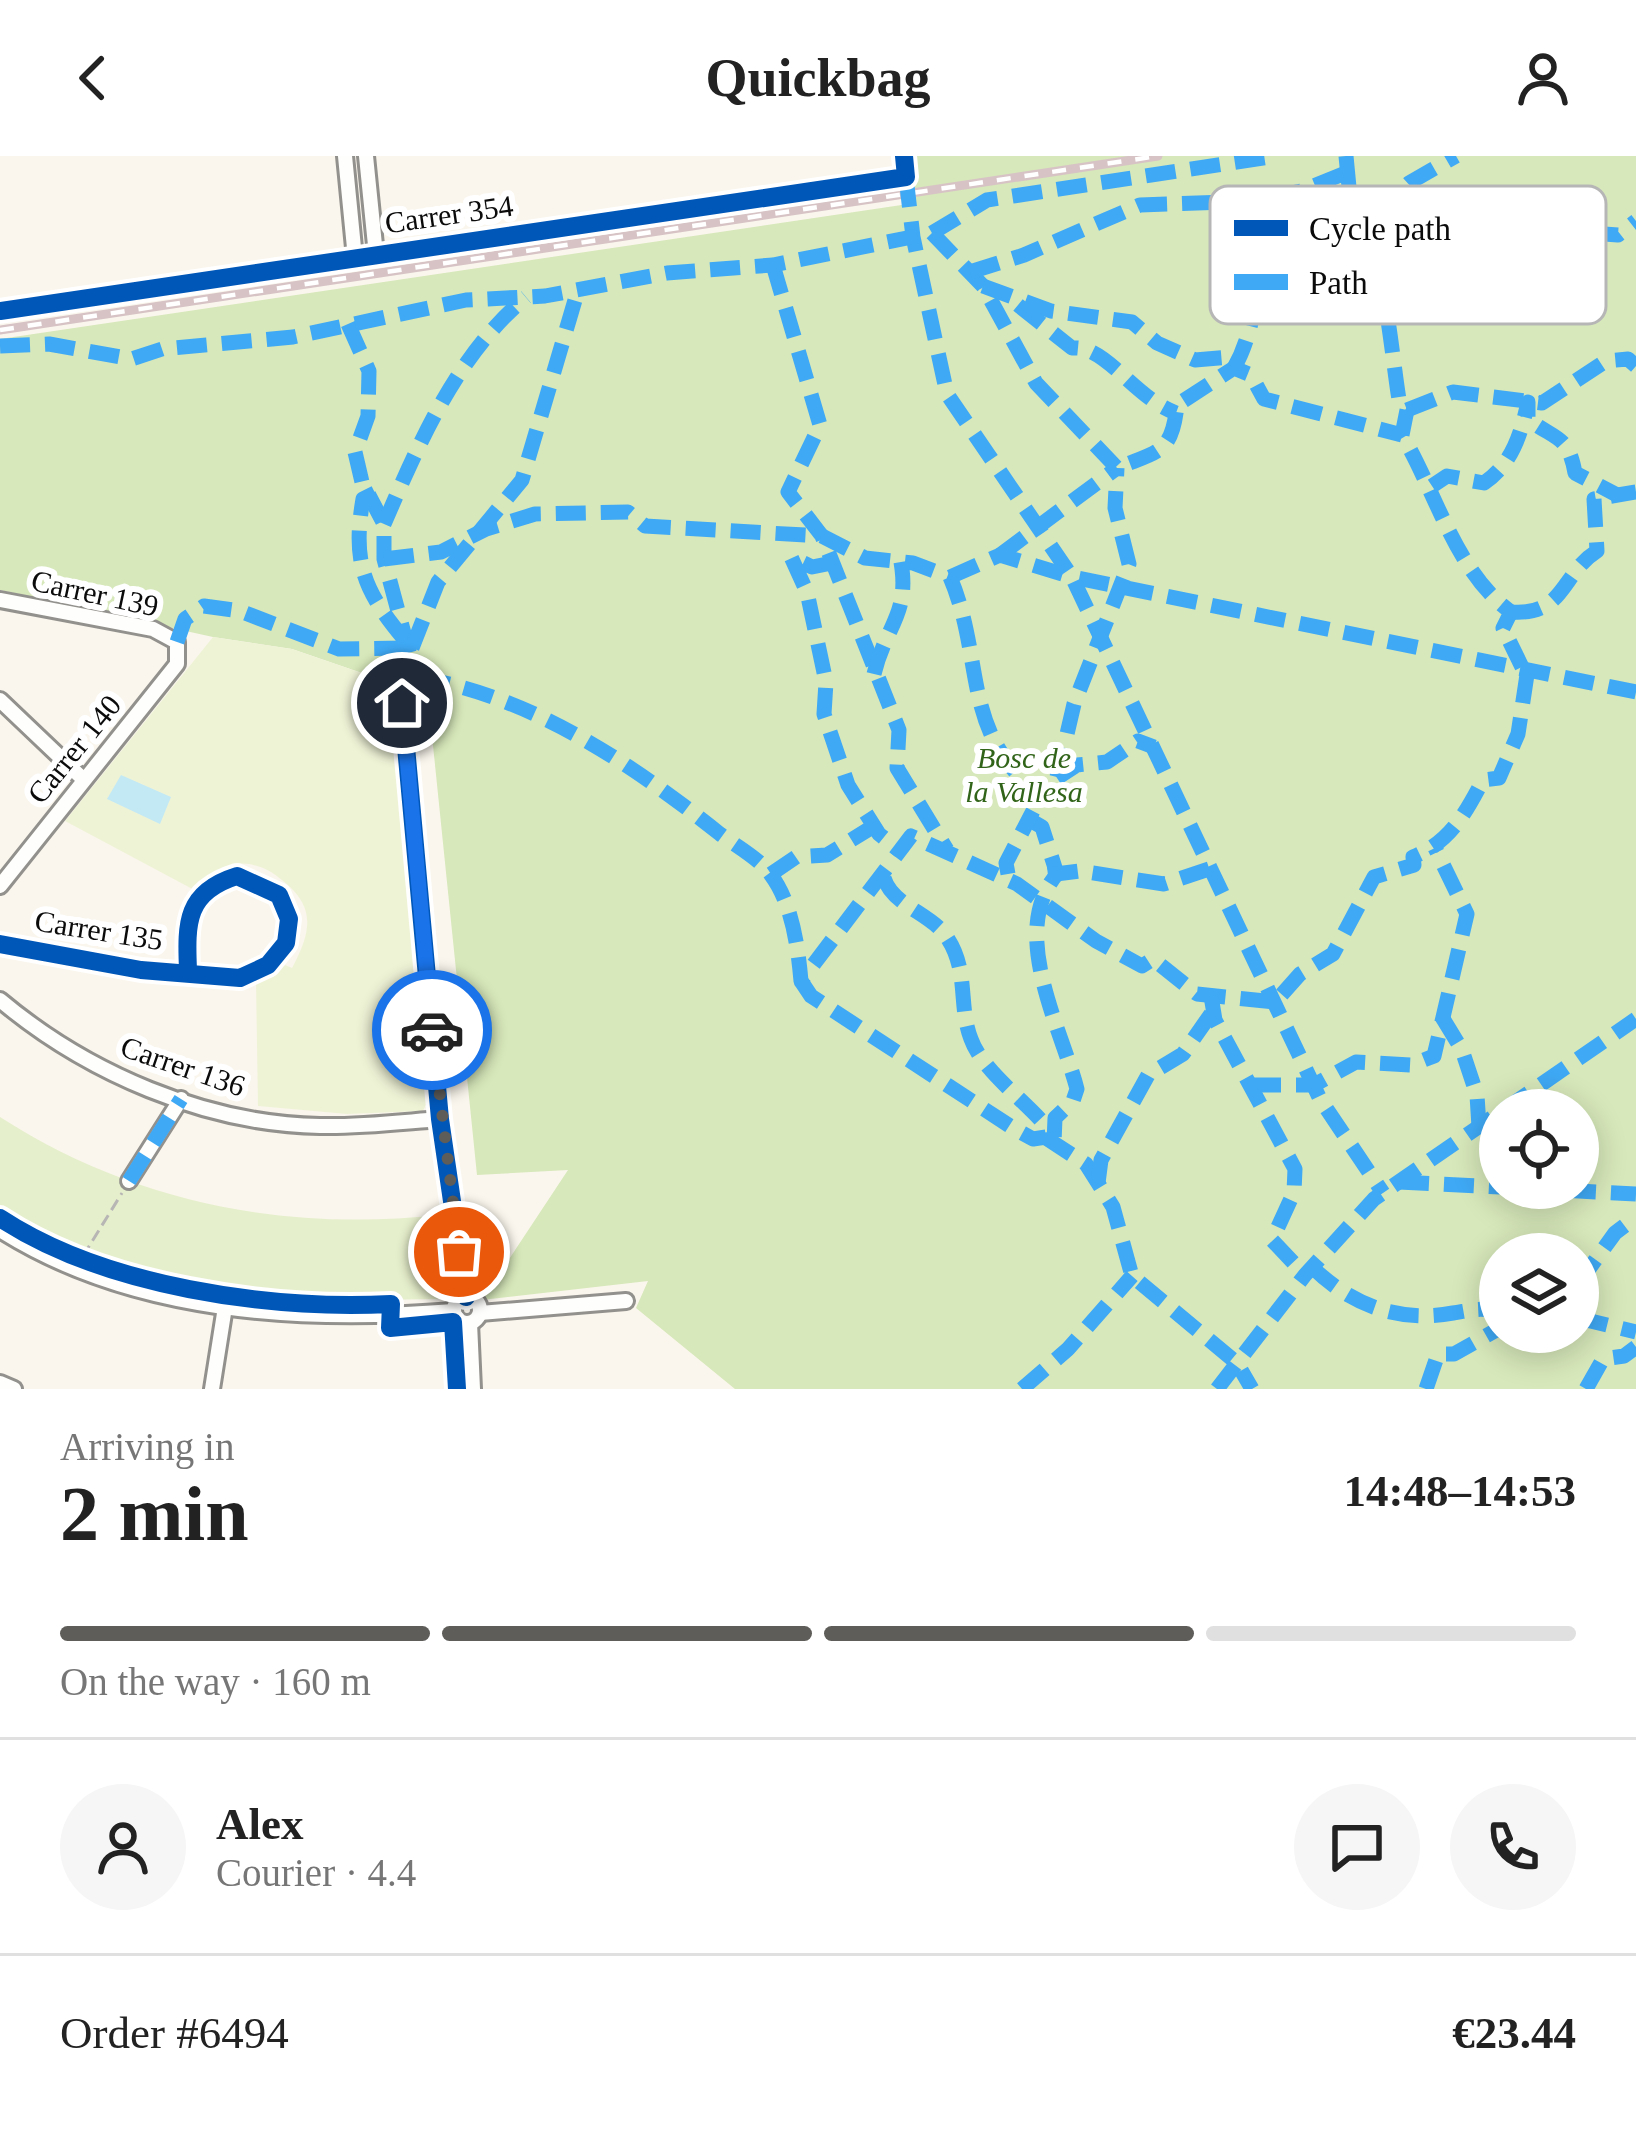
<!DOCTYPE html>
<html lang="en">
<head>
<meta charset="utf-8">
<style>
	:root { --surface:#fff; --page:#f6f6f6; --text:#222; --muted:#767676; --line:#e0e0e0; --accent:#5f5d5a }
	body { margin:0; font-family:"Times New Roman",serif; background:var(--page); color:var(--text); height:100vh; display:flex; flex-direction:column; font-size:45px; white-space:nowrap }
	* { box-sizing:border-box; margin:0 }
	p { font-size:39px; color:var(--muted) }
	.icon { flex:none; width:66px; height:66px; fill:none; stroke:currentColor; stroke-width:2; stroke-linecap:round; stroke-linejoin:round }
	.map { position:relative; height:1233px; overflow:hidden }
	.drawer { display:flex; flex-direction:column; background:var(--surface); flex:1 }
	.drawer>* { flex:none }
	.tools { position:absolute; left:1479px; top:933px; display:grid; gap:24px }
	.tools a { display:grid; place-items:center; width:120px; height:120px; border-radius:50%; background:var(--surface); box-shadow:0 6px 30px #0003; font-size:60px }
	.pin { position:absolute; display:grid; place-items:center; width:102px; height:102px; color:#fff; margin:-51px; border:6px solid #fff; border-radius:50%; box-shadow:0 3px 12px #0007 }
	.courier { position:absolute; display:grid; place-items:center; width:120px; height:120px; margin:-60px; border:9px solid #1a73e8; border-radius:50%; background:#fff; color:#222; box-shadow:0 3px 15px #0007 }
	.headline em { font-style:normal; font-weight:700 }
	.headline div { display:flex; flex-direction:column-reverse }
	.headline { display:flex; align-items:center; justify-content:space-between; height:204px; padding:0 60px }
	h1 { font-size:78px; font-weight:700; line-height:90px }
	.bar { display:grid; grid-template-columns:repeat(4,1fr); gap:18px 12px; align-content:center; height:144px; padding:0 60px }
	.bar i { height:15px; border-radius:9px; background:var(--line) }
	.bar .active { background:var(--accent) }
	.bar p { grid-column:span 4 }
	.line { display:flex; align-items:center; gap:30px; padding:0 60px; border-top:3px solid var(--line) }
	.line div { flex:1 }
	.round { display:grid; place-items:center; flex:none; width:126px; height:126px; border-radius:63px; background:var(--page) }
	header { display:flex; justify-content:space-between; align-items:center; height:156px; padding:0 60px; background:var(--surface); font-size:54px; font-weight:700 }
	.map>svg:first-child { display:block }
	.green { fill:#e6efcc }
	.forest { fill:#d7e8ba; fill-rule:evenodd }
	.pitch { fill:#eff3d6 }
	.water { fill:#c3e9f5 }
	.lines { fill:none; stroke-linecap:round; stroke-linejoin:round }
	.street-casing { stroke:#93918d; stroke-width:20 }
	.path { stroke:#b7b6b5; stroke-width:3; stroke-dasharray:12 6; stroke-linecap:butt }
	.street { stroke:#fefefc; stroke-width:14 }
	.rail-casing { stroke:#d7c3c5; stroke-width:9 }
	.rail { stroke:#fff; stroke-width:4.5; stroke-dasharray:14; stroke-linecap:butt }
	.quiet { stroke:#3fa9f5; stroke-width:15; stroke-dasharray:30 15; stroke-linecap:butt }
	.cycleway-casing { stroke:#fff; stroke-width:26 }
	.cycleway { stroke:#0057b8; stroke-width:18 }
	.done { stroke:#5f5d5a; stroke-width:12; stroke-dasharray:0 21.6 }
	.route { stroke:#1a73e8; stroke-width:15 }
	.labels { text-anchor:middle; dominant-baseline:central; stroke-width:12; stroke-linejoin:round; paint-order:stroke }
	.street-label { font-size:30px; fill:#0b0b0b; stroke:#fff }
	.park-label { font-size:30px; font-style:italic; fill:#316419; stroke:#fff }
	.key { fill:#fff; stroke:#b6b6b6; stroke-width:3 }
	.key-label { font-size:33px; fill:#0b0b0b }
</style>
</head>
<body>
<header><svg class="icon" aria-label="back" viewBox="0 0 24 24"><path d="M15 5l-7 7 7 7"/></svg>Quickbag<svg class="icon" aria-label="person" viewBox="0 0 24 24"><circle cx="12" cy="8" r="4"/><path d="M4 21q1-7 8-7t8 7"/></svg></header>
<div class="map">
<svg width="1636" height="1233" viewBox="0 0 1636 1233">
	<rect width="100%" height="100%" fill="#faf6ed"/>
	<path class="green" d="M0,961C132,1046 283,1076 439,1059L443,1143C281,1146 146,1133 0,1055Z"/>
	<path class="forest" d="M912,0H1636V1233H735L636,1152L648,1125L482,1144L568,1014L477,1019L430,560L407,557L388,526L292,493L213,481L0,434V183L915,47ZM1500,954H1578V1032H1500ZM1500,1098H1578V1176H1500Z"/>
	<path class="pitch" d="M213,481L292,493L388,526L428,944L423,955L347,958L258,950L256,828L285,809L292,812C317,766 312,744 271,716C262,711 249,706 236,708C225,710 208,727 198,736L65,665Z"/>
	<polygon class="water" points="121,619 171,641 160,668 107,643"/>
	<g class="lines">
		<g class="street-casing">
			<g id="street">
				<polyline points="345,0 355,102"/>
				<polyline points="366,0 376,99"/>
				<polyline points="0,155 906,21 904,0"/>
				<polyline points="0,444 153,473 177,486 177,508 0,730"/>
				<polyline points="0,544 83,623"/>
				<polyline points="402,547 440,963 466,1141"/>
				<path d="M0,788L141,814L240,822L268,809L286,787L289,763L279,739L237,720C186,736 186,766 188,814"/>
				<path d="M0,844C87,917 205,968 320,970C360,971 401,966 440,963"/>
				<polyline points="129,1025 181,943"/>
				<path d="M0,1074C132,1158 303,1167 454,1155"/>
				<circle cx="467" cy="1154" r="13"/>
				<polyline points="480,1157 626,1145"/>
				<polyline points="470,1167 473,1233"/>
				<polyline points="0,1227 14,1233"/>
				<polyline points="212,1233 225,1151"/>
			</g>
		</g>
		<polyline class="path" points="83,1100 122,1037"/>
		<use href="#street" class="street"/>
		<g class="rail-casing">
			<polyline id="rail" points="0,174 1158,0"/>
		</g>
		<use href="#rail" class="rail"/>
		<g class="quiet">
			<path d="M1346,0L1349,31L1375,58L1372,104C1386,120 1394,219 1400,249L1407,254L1402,279C1436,336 1456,417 1511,456L1503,472L1522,511"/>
			<polyline points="906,21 913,81 947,238 1072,421 1636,536"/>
			<polyline points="1375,58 1409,27 1456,0"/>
			<path d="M932,77L983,130L1036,227L1117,312C1158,295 1172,298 1177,249L1234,212L1251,219L1264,243L1402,279"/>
			<polyline points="773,109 820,269 788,336 822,380 899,574 897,612 947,694"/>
			<polyline points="970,116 1024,99 1140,49 1252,45 1301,35 1348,16"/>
			<polyline points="983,130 1051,155 1132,166 1157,187 1195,204 1241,200"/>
			<polyline points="1383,139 1472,116 1498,89 1555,88 1576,76 1618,79 1636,65"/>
			<path d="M1018,149L1072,192C1106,189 1133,241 1176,257"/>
			<polyline points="348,168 369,215 368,260 355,296 362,326 384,368 384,403 419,533"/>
			<polyline points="0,190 49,188 132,203 162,193 293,181 466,144 545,140 667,117 773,109 932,77 987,44 1277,0"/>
			<path d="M1234,212C1262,163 1257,97 1269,41"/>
			<polyline points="1407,254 1453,236 1542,247 1606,205 1628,203 1636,210"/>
			<path d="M1432,330L1447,320L1484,327C1512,308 1521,278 1528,246V263C1555,284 1568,278 1575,317L1617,339"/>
			<path d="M375,337L363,343C352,407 364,435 404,483"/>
			<path d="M384,368C420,285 456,200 526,141"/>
			<polyline points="1000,399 1117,312"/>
			<path d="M384,403L441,396L486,373L535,358L628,356L645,370L822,380L865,402L913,407L950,421C985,503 960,576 1039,638"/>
			<polyline points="832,407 812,411 791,401 807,436 826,526 824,558 848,629 879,678 900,695"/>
			<polyline points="950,421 1000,399 1072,421 1320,943 1383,1037"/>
			<path d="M1511,456C1565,460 1561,418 1597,395L1594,343L1636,336"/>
			<polyline points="177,486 185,463 204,450 240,455 339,493 412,492"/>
			<polyline points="412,492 438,426 522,324 578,134"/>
			<path d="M874,518C885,471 910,459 901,406"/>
			<path d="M420,522C533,541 632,608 720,678C736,690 760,703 771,719C792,747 798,791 801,825L911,680L1017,728L1096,785L1142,810L1153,803L1197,838L1275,846L1300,818L1333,798L1374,721L1414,709L1413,701C1450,686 1465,658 1483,624L1499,622L1518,578L1528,512"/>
			<polyline points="1057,621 1074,548 1129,408 1115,352 1117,312"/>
			<polyline points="1057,622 1077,609 1107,606 1138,585 1154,591"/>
			<path d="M1030,664L1042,671L1057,718C1008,776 1061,871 1077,933L1073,945L1055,962L1054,987"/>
			<polyline points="771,718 796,701 827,699 874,670"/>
			<polyline points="1008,718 1006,707 1033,655"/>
			<polyline points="1048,719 1080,715 1164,728 1212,712"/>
			<path d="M801,825L811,840L1013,972L1033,983L1046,981L1045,969C1024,944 982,914 971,883C958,850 969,816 948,783C932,756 889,750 883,718"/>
			<polyline points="1211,840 1215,864 1295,1013 1294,1036 1272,1084 1305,1119"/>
			<polyline points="1442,861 1462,894 1477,939 1479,971 1500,1005"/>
			<polyline points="1251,929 1314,929 1356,906 1411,909 1434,900 1467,758 1435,692"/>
			<polyline points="1504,954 1636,863"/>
			<polyline points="1046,982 1086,1008 1113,1051 1132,1120 1237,1207 1252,1233"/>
			<polyline points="129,1025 181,943"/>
			<polyline points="1399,1026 1500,1031"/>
			<polyline points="1098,1027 1101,1004 1148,919 1183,898 1213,855"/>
			<polyline points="1521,1032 1636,1038"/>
			<path d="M1312,1111C1351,1149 1398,1167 1453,1157C1473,1154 1480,1151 1500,1156"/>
			<polyline points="1578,1128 1615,1077 1636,1061"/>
			<polyline points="1578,1162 1636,1176"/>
			<polyline points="1539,1176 1560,1182 1571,1176"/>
			<polyline points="1022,1233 1068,1193 1132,1120"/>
			<polyline points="1217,1233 1305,1119 1374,1043 1500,956"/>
			<polyline points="1426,1233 1438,1198 1454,1198 1500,1172"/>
			<polyline points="1586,1233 1603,1203 1624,1200 1636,1191"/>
		</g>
		<g class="cycleway-casing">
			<g id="cycleway">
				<polyline points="0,155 906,21 904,0"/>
				<polyline points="402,547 440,963 466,1141"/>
				<path d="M0,788L141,814L240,822L268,809L286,787L289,763L279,739L237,720C186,736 186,766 188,814"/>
				<path d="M0,1062C105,1131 269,1154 391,1148L390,1172L453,1166L457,1233"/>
			</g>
		</g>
		<use href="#cycleway" class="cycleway"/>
	</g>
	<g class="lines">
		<polyline class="done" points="432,874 459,1096"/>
		<polyline class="route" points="402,547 432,874"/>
	</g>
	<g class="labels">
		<g class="street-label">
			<text transform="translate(449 58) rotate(-8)">Carrer 354</text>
			<text transform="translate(95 437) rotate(12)">Carrer 139</text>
			<text transform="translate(74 593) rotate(-51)">Carrer 140</text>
			<text transform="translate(99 774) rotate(9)">Carrer 135</text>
			<text transform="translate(183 910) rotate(19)">Carrer 136</text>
		</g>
		<g class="park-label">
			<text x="1024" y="601">Bosc de<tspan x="1024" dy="34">la Vallesa</tspan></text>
		</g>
	</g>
	<rect x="1210" y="30" width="396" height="138" rx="18" class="key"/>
	<rect x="1234" y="64" width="54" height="16" fill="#0057b8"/>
	<rect x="1234" y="118" width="54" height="16" fill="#3fa9f5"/>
	<g class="key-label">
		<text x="1309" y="84">Cycle path</text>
		<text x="1309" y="138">Path</text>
	</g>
</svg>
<div class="tools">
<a><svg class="icon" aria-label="locate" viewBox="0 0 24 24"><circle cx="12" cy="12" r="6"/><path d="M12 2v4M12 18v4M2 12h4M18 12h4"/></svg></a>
<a><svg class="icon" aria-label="layers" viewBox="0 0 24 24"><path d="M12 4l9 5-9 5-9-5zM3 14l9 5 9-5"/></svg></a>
</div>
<div class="pin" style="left:459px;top:1096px;background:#ea580c"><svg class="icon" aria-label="bag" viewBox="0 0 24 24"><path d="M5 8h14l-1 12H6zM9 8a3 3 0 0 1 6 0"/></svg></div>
<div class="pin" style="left:402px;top:547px;background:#1f2937"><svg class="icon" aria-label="home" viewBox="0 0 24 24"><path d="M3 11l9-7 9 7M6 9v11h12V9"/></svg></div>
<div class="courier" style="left:432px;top:874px"><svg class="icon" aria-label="car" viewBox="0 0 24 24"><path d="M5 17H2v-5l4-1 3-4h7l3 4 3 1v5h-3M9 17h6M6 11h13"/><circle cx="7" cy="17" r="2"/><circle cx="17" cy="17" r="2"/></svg></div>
</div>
<section class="drawer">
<div class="headline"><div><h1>2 min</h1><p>Arriving in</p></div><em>14:48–14:53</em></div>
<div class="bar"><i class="active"></i><i class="active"></i><i class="active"></i><i></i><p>On the way · 160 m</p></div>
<div class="line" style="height:216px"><a class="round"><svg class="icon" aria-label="person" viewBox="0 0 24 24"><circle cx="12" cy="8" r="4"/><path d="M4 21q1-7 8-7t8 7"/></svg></a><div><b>Alex</b><p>Courier · 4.4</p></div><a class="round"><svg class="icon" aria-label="chat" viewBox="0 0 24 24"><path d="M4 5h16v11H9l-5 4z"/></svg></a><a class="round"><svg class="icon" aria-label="phone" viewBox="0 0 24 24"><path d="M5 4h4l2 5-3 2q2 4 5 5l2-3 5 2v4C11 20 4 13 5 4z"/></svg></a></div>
<div class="line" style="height:156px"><div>Order #6494</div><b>€23.44</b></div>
</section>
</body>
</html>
